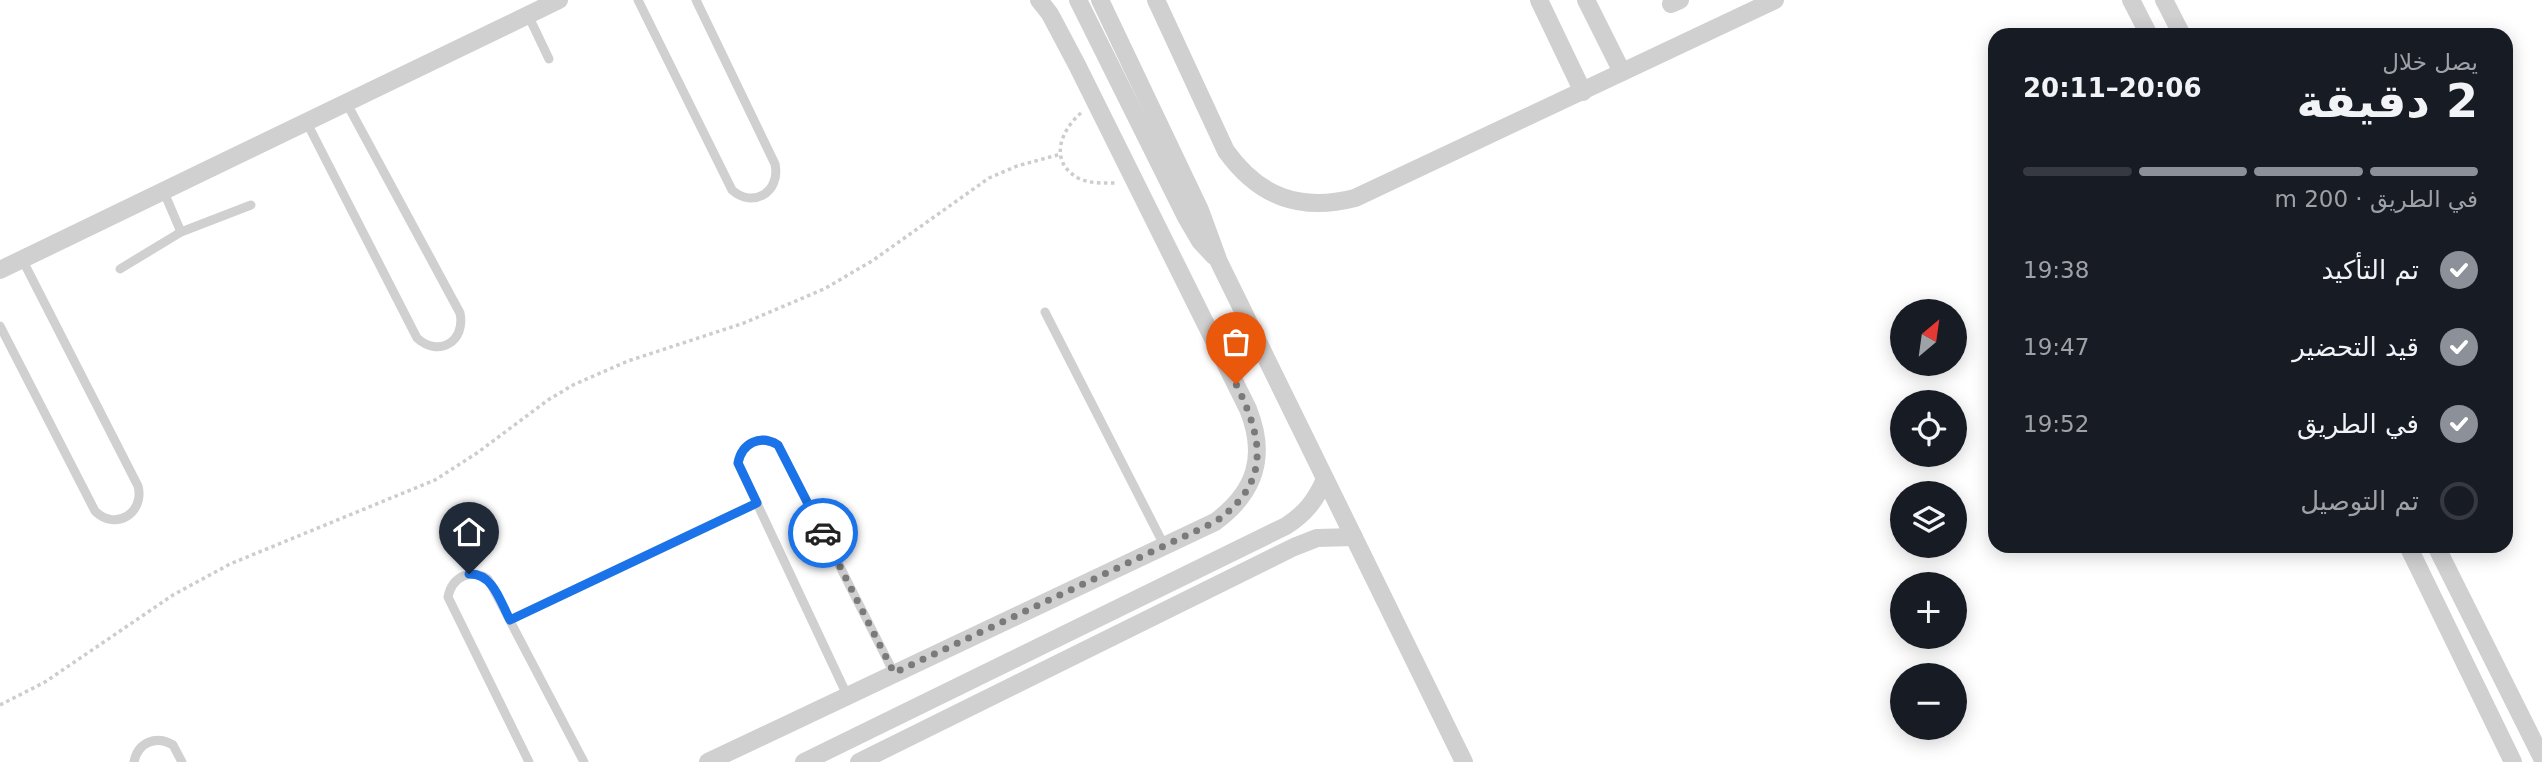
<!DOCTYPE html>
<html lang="ar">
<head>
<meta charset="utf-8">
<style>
	:root { --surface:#171b24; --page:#20242c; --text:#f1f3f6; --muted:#9ea1a6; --line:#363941; --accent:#8c9099 }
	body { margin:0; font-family:"DejaVu Sans",Vazirmatn,sans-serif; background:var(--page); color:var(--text); direction:rtl; height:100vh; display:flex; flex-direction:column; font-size:26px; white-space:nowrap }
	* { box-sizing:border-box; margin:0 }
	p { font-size:23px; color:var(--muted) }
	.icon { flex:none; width:38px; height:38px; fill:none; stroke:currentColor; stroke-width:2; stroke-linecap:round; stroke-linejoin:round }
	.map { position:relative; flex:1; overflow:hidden; direction:ltr }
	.sheet { position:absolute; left:1988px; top:28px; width:525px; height:525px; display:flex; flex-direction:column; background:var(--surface); border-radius:21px; box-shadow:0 4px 18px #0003; direction:rtl }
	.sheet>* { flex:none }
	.needle { width:46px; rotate:29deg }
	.tools { position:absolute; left:1890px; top:299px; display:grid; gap:14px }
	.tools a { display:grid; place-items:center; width:77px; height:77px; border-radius:50%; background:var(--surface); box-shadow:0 4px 18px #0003; font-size:35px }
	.pin { position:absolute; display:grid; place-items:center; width:60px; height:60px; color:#fff; margin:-72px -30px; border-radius:50% 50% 50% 0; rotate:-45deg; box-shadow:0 0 7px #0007 }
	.pin .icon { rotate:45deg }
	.courier { position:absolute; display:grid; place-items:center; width:70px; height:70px; margin:-35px; border:5px solid #1a73e8; border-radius:50%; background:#fff; color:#222; box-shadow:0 2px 9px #0007 }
	.head em { font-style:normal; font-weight:700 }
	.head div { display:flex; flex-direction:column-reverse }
	.head { display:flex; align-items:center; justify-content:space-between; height:119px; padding:0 35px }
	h1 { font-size:46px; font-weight:700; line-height:52px }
	.bar { display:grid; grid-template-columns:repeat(4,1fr); gap:10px 7px; align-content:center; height:84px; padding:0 35px }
	.bar i { height:9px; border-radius:5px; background:var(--line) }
	.bar .selected { background:var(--accent) }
	.bar p { grid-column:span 4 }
	ol { padding:0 35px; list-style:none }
	li { display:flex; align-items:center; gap:21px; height:77px }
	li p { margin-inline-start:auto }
	li .icon { padding:7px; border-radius:50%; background:var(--accent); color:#fff; stroke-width:4 }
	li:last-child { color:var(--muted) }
	li i { width:38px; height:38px; border:4px solid var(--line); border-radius:50% }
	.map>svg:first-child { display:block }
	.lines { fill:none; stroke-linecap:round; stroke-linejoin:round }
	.path { stroke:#cdcdcd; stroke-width:3.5; stroke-dasharray:3.5 3.5; stroke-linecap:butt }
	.service { stroke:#d0d0d0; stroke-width:9 }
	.minor { stroke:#d0d0d0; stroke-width:18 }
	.done { stroke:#7a7a7a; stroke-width:7; stroke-dasharray:0 12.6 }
	.route { stroke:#1a73e8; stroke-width:9 }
</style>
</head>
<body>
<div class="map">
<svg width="2542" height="762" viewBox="0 0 2542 762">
	<rect width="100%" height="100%" fill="#fff"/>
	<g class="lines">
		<g class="path">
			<path d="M1081,113C1061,130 1048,161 1078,178C1090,184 1104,183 1117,183"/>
			<polyline points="0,705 45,682 173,595 230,564 435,480 477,453 548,400 573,385 628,361 744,323 824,289 872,261 989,178 1017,166 1061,154"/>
		</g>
		<g class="service">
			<path d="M638,0L732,190C753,209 781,192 775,164L696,0"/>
			<polyline points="528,15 549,59"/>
			<path d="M306,121L417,338C439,358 466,341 460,313L346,102"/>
			<polyline points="163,190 181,232 251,205"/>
			<polyline points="120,269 181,232"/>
			<polyline points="1045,312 1164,545"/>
			<path d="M0,326L95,511C116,532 145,512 138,486L22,259"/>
			<polyline points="510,620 757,503"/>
			<path d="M847,695L738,463C742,443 760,434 778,445L894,673"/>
			<path d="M134,762C138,742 156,735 173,745L182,762"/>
			<path d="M529,762L448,597C452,577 470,568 488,579L584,762"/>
		</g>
		<g class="minor">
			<polyline points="1078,0 1186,217 1200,241 1214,256"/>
			<polyline points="1100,0 1200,210 1219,262 1464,762"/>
			<path d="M1156,0L1226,151C1259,197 1300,212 1355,198L1775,0"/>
			<polyline points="1539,0 1583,92"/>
			<polyline points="1586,0 1622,72"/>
			<polyline points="2131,0 2149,35"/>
			<polyline points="2164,0 2182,35"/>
			<polyline points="1671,4 1680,0"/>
			<polyline points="0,270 559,0"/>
			<polyline points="2408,546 2513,762"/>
			<polyline points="2436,546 2542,758"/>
			<path d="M708,762L1215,522C1256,492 1267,456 1248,409L1077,65L1050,14L1039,0"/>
			<path d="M804,762L1286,526C1305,514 1316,500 1325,479"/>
			<polyline points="859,762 1294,547 1317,538 1354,537"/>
		</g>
	</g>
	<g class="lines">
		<path class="done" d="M823,533L894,673L1215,522C1272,482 1263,439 1236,384"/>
		<path class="route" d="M469,574C493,573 500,601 510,620L757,503L738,463C742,443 760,434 778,445L823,533"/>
	</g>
</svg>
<div class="tools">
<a><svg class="needle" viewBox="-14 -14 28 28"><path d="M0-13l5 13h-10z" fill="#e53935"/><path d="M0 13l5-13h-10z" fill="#9ea1a6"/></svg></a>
<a><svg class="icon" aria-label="locate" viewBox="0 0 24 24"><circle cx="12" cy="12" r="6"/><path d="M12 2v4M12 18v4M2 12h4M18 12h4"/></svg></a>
<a><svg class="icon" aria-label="layers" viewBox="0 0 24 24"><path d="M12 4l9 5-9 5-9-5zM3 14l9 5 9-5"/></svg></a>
<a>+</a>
<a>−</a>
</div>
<div class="pin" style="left:1236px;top:384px;background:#ea580c"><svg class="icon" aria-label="bag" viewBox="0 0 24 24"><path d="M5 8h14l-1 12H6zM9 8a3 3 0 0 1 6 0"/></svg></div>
<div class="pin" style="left:469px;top:574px;background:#1f2937"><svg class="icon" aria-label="home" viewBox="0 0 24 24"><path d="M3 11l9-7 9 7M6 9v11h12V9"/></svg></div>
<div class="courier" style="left:823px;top:533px"><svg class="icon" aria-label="car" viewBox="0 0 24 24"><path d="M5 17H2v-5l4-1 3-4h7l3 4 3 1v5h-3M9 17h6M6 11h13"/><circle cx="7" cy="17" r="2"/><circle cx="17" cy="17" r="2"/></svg></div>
<section class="sheet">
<div class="head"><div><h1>2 دقيقة</h1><p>يصل خلال</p></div><em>20:06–20:11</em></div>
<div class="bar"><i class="selected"></i><i class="selected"></i><i class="selected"></i><i></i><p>في الطريق · 200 m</p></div>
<ol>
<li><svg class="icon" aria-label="check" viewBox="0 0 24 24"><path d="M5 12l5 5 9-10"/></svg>تم التأكيد<p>19:38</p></li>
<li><svg class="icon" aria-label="check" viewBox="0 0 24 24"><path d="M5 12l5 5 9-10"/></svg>قيد التحضير<p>19:47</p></li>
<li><svg class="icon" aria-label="check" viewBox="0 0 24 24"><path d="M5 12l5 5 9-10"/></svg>في الطريق<p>19:52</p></li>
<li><i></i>تم التوصيل</li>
</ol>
</section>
</div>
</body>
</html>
